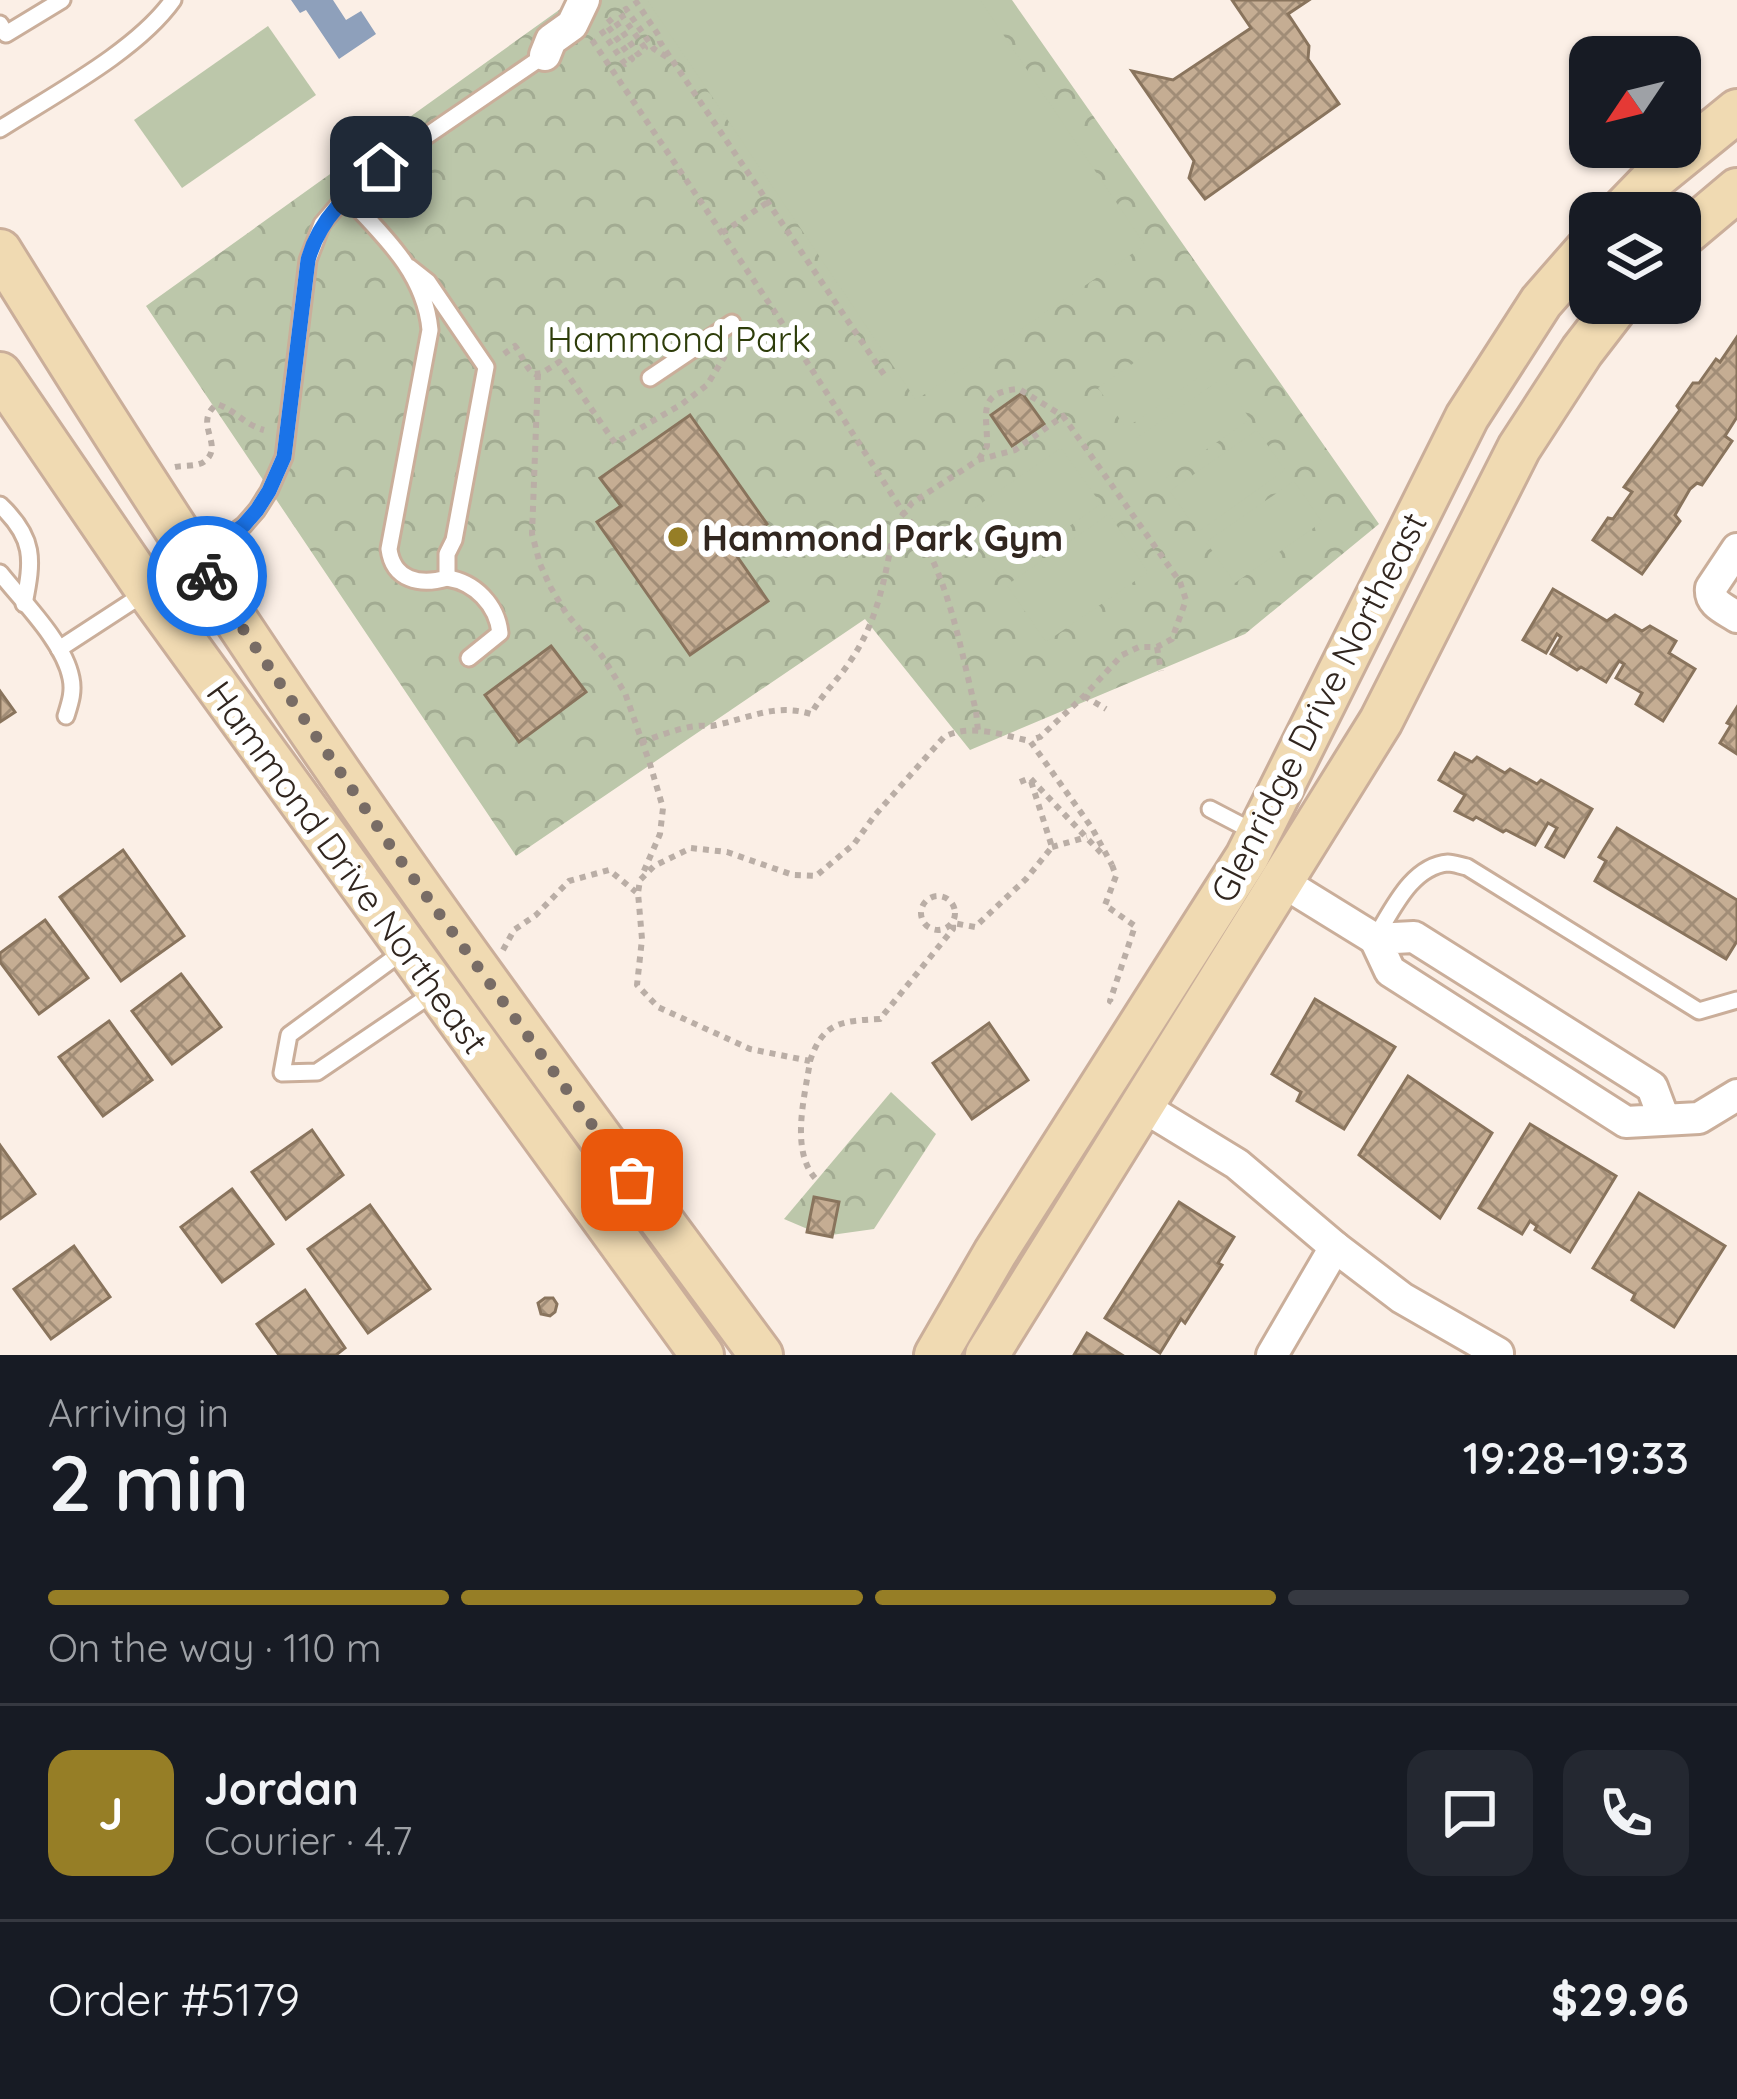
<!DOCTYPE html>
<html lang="en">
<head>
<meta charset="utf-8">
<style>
	:root { --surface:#171b24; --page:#242831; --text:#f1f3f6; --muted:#9ea1a6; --line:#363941; --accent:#967e26 }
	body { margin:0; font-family:Quicksand,sans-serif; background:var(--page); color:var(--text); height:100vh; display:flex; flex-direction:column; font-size:45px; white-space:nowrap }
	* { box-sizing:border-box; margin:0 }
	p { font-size:39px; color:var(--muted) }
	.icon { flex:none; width:66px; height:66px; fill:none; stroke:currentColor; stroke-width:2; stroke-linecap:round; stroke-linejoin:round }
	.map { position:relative; height:1355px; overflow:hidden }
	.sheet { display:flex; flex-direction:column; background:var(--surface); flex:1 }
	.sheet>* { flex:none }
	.needle { width:78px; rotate:235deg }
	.controls { position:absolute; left:1569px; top:36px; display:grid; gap:24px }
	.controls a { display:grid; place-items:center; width:132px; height:132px; border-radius:24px; background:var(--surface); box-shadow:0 3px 9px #0004; font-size:60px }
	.pin { position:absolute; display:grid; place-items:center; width:102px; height:102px; color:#fff; margin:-51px; border-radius:24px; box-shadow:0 6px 18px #0006 }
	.courier { position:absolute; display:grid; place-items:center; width:120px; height:120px; margin:-60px; border:9px solid #1a73e8; border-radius:50%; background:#fff; color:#222; box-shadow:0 3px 15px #0007 }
	.head em { font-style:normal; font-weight:600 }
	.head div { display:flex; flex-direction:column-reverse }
	.head { display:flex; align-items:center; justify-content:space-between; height:204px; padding:0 48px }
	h1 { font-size:78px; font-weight:600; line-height:90px }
	.bar { display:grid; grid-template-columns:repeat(4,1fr); gap:18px 12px; align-content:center; height:144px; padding:0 48px }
	.bar i { height:15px; border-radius:9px; background:var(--line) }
	.bar .on { background:var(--accent) }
	.bar p { grid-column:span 4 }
	.line { display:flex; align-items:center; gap:30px; padding:0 48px; border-top:3px solid var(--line) }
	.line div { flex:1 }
	.round { display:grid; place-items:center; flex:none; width:126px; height:126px; border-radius:24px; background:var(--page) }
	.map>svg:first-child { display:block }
	.park { fill:url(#park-crowns) }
	.pitch { fill:#bcc7aa }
	.water { fill:#8ea0bb }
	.building { fill:url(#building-cross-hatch); stroke:#89745d; stroke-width:3 }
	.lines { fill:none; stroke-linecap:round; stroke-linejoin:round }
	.service-casing { stroke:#caae9a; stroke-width:21 }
	.minor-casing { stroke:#caae9a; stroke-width:36 }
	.secondary-casing { stroke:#caae9a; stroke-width:48 }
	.path { stroke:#baaea6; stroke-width:6; stroke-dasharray:6 6; stroke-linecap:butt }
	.service { stroke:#fff; stroke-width:15 }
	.minor { stroke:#fff; stroke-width:30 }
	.secondary { stroke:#f0dab2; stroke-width:42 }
	.done { stroke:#786c65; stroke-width:12; stroke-dasharray:0 21.6 }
	.route { stroke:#1a73e8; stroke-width:15 }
	.poi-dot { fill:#967e26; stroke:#fff; stroke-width:4.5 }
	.labels { text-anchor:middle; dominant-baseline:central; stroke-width:12; stroke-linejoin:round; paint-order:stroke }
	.park-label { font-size:36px; fill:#2e3d0a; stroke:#fff }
	.poi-label { font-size:36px; font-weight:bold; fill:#31261f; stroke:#fff; text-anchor:start }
	.street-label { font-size:36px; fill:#31261f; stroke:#fff }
</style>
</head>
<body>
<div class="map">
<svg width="1737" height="1355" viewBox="0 0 1737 1355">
	<defs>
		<pattern id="park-crowns" width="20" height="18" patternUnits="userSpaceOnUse" patternTransform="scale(3)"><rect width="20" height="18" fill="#bcc7aa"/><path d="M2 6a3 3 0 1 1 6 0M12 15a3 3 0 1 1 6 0" fill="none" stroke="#a2ab92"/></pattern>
		<pattern id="building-cross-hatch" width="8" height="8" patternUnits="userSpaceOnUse" patternTransform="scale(3)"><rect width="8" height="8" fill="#c5ad93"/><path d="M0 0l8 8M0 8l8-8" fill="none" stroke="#a18d77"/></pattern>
	</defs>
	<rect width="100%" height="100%" fill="#fbefe6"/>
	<g class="park">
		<polygon points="573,0 1012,0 1379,524 1245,634 970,750 865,619 516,856 146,306"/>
		<polygon points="891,1092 936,1134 874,1229 824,1236 784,1219"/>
	</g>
	<g class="pitch">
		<polygon points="647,0 980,0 1145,245 916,400"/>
		<polygon points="268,26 316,95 182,188 134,120"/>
		<polygon points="1185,327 1214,367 1126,428 1098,388"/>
		<polygon points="1222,378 1250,419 1163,480 1134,440"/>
		<polygon points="1257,430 1285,470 1198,532 1170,491"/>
		<polygon points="1061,448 1101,504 999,575 960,518"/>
		<polygon points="1294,481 1322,522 1235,583 1206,542"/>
		<polygon points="1109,514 1148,572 1046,642 1007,585"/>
	</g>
	<polygon class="water" points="291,0 333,0 346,20 361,11 376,34 339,59 306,10 300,13"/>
	<g class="building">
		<polygon points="1232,0 1309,0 1288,14 1309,46 1308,59 1339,104 1205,199 1189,178 1194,161 1132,71 1173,80 1251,28"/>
		<polygon points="1737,337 1737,417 1725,436 1732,441 1702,485 1697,483 1690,489 1675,515 1680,521 1642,574 1593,540 1608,518 1613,519 1632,492 1624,487 1680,410 1677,406 1693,383 1699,383 1716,359 1720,362"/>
		<polygon points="1022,393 1044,424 1012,446 991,415"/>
		<polygon points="690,415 767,524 732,549 768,601 690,655 597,522 621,506 600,478"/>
		<polygon points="1553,589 1607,621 1615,615 1642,631 1650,626 1676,641 1669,653 1695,669 1663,721 1636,704 1642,693 1616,678 1624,664 1619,661 1606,682 1581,667 1577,670 1551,654 1561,637 1557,634 1546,653 1523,640"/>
		<polygon points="551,646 586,692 519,742 485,695"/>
		<polygon points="0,691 15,712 0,722"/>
		<polygon points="1737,707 1737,754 1720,743 1731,725 1727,723"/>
		<polygon points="1455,753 1472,762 1477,757 1505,773 1510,769 1537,784 1541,780 1592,809 1564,857 1546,847 1557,828 1548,823 1535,845 1506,830 1503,832 1476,817 1473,820 1455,811 1465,795 1439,780"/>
		<polygon points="1617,828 1737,900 1737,941 1726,959 1595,881 1606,861 1599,857"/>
		<polygon points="123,850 184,936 121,981 60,897"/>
		<polygon points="45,920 88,978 39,1014 0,962 0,953"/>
		<polygon points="181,974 221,1027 172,1064 132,1011"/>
		<polygon points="1315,999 1395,1047 1344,1129 1297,1101 1301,1092 1272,1074"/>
		<polygon points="109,1021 152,1080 103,1116 59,1057"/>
		<polygon points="989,1023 1028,1080 972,1119 933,1063"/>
		<polygon points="1408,1076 1492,1133 1440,1218 1359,1155"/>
		<polygon points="1530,1124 1616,1176 1570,1252 1535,1230 1537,1226 1530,1221 1522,1234 1479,1208"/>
		<polygon points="312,1130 343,1175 286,1219 252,1172"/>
		<polygon points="0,1145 35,1194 0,1219"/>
		<polygon points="232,1189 273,1244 222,1282 181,1227"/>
		<polygon points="1639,1193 1725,1246 1674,1327 1632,1300 1635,1294 1593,1268"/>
		<polygon points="814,1197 839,1202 832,1237 807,1232"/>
		<polygon points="1179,1202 1234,1237 1218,1263 1222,1265 1185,1323 1181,1319 1160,1353 1105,1318"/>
		<polygon points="370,1205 430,1289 368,1333 308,1249"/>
		<polygon points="74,1246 110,1297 51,1339 14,1289"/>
		<polygon points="305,1290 345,1348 336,1355 279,1355 257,1324"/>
		<polygon points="545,1298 553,1298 557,1304 555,1312 550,1316 541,1314 538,1303"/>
		<polygon points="1087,1333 1122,1355 1074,1355"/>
	</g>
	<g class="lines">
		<g class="service-casing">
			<g id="service">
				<polyline points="0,24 6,34 62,0"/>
				<path d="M0,129C53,95 137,51 173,0"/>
				<path d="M346,196C383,235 425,273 430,330L389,549C393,580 420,586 447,578V554L454,540L486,367L428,282L409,267"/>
				<polyline points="650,378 732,323"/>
				<path d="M0,505C35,538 33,559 24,604"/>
				<polyline points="199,559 244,525 257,510 269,491 284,457 308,260 322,224 346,196 381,167 545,55"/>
				<path d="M0,573C23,602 64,642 71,678C74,692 70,703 66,716"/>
				<path d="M447,578C475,582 497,605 500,633L469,658"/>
				<polyline points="59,649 145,593"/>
				<polyline points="1210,809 1256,833"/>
				<path d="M1375,938C1392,911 1411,866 1448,863C1454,863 1461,866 1467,867L1699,1011L1737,1000"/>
				<polyline points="405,950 289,1035 282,1073 317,1072 435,992"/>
			</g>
		</g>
		<g class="minor-casing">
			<g id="minor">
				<polyline points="545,55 551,40 572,25 584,0"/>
				<path d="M1737,549L1711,588C1709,604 1725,609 1737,617"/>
				<polyline points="1281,881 1375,939"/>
				<polyline points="1142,1106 1237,1164 1335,1247 1402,1298 1498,1353"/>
				<polyline points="1664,1119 1652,1087 1414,937 1375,939 1390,971 1626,1122 1699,1118 1737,1095"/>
				<polyline points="1272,1355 1335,1247"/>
			</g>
		</g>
		<g class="secondary-casing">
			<g id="secondary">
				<polyline points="1620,213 1651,181 1737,111"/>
				<polyline points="1680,238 1737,190"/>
				<path d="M0,251C127,457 259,660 398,857C516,1025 639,1190 761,1355"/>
				<polyline points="0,374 148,591 702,1355"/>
				<polyline points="936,1355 995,1253 1247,857 1467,417 1541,302 1590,246"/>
				<polyline points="987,1355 1381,721 1519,448 1582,351 1619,303"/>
			</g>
		</g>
		<g class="path">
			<polyline points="635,0 659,36 660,42 887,379"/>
			<polyline points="601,30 625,64 632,59 606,24 613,18 638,54 645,48 620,13 626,9 654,49 670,59"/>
			<path d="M592,40L773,309L903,512C948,567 959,644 976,711L978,731"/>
			<polyline points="722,233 768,202"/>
			<path d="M504,354L515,346C522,354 526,370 535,374L542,373L559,362L615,443L682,404L707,385L725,356"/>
			<polyline points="538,374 532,534 540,564 551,588 566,613 602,656 625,693 650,764 663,808 660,834 643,873"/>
			<path d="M979,459L987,446C988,416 975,392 1019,389L1063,416"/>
			<path d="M175,467C184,465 198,467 205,461C225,445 192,423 217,404C235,410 245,425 264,430"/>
			<polyline points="1157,647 1161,671"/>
			<polyline points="1084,696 1106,709"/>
			<path d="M641,742C659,736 678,728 697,726C705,725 709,727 716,725C750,718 775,703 811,714C822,694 839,679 851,660C879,619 886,572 895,524L912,503L978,460L1015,450L1063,416L1180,582L1186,600L1172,639L1157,647H1139L1122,655L1084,696L1040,737L1031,740"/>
			<polyline points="1020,782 1030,778 1103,855"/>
			<polyline points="1052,847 1087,837"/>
			<polyline points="1112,865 1116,876 1105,905 1135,926 1110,1001 1112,1002"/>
			<circle cx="938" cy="913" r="17"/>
			<polyline points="503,950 514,930 536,915 569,881 609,870 636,892"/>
			<path d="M810,1061C823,1021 843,1021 880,1019L953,929V923L975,927L1026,879L1052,847L1030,778"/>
			<path d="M815,1178C790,1149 805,1096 810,1061L750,1049L658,1007L637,985L642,939L638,893L640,880L654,866L691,848L727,852L793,875L816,876L854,844L875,815L944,737C970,723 1002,735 1030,741L1092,828L1112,865"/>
		</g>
		<use href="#service" class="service"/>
		<use href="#minor" class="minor"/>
		<use href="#secondary" class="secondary"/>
	</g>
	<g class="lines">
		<polyline class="done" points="207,576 396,854 632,1180"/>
		<path class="route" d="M207,576L197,561L244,525L257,510L269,491L284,457L308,260C320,217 348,194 381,167"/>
	</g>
	<circle class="poi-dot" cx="678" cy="537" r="12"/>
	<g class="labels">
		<g class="park-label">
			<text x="679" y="338">Hammond Park</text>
		</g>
		<g class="poi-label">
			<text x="702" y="537">Hammond Park Gym</text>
		</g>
		<g class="street-label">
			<text transform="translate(1318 707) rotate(-63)">Glenridge Drive Northeast</text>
			<text transform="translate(348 867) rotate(54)">Hammond Drive Northeast</text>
		</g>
	</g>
</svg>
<div class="controls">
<a><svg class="needle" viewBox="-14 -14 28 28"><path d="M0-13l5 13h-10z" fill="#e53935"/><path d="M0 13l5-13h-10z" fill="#9ea1a6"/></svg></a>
<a><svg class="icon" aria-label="layers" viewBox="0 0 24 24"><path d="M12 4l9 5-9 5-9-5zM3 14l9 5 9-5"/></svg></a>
</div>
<div class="pin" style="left:632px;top:1180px;background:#ea580c"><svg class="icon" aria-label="bag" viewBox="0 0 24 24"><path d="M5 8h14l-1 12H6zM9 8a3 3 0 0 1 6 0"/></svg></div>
<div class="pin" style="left:381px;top:167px;background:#1f2937"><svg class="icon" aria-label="home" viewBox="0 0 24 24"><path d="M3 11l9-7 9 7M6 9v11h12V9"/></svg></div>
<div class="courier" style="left:207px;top:576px"><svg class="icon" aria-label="bike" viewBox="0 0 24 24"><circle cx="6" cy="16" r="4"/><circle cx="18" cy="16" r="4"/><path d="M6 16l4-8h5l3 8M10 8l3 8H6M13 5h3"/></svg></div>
</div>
<section class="sheet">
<div class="head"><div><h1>2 min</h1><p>Arriving in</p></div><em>19:28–19:33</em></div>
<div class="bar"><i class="on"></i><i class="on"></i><i class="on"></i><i></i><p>On the way · 110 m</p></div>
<div class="line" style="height:216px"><b class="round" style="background:var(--accent);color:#fff">J</b><div><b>Jordan</b><p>Courier · 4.7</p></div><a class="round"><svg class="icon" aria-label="chat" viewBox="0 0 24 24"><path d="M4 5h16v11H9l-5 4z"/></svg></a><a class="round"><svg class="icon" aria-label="phone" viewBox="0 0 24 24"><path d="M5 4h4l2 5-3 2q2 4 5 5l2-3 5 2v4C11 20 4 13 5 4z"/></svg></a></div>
<div class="line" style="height:156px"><div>Order #5179</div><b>$29.96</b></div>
</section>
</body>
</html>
